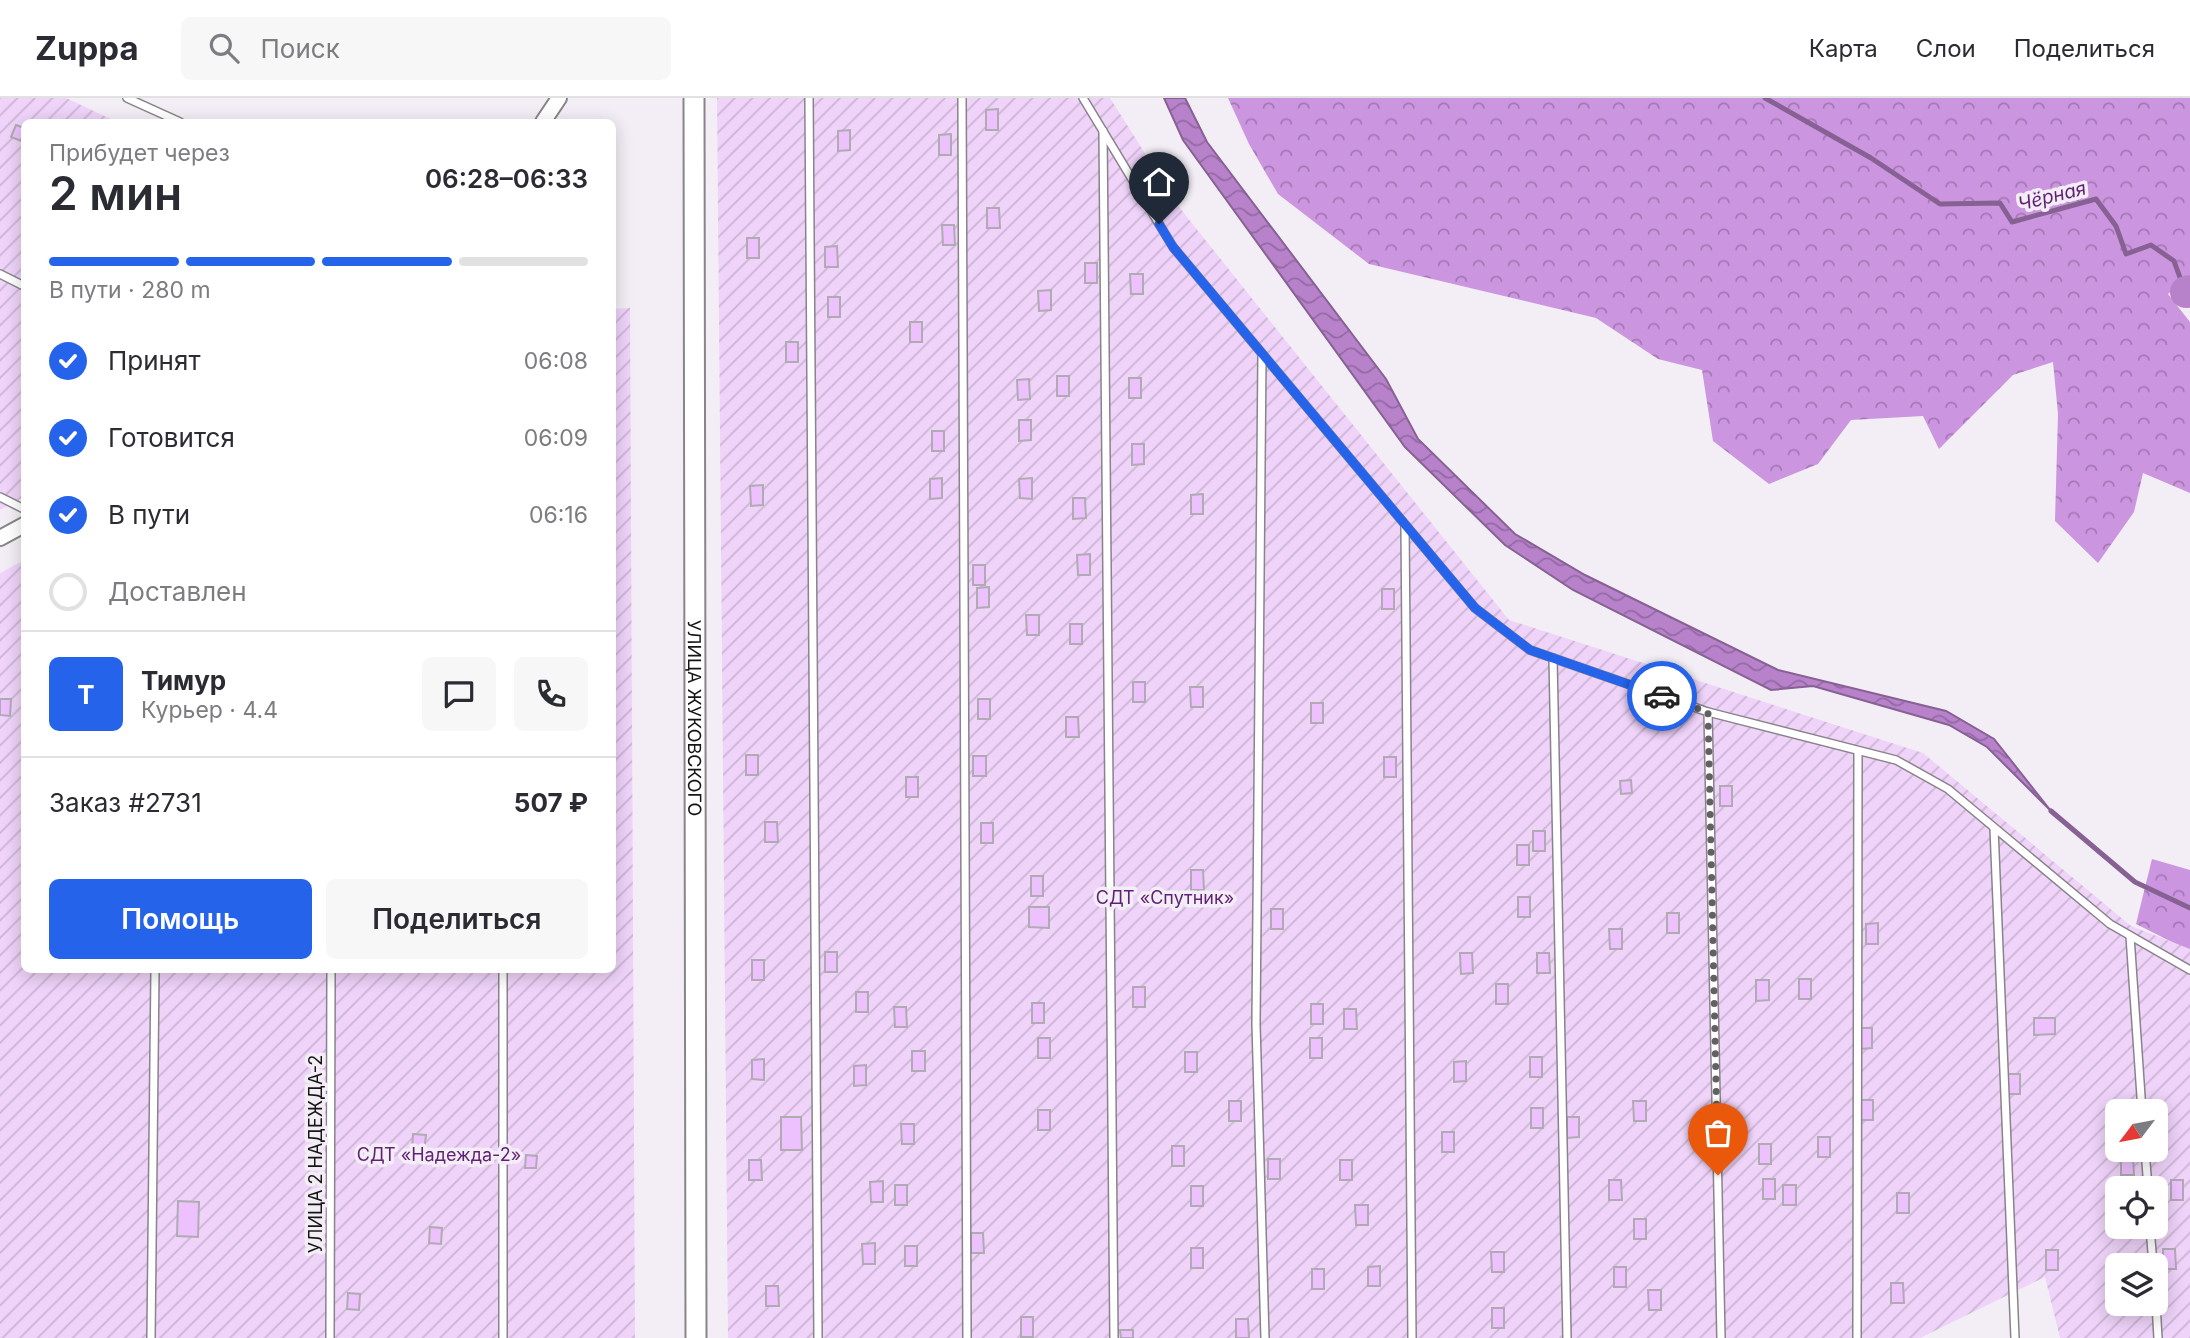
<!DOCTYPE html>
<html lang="ru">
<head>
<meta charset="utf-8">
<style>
	:root { --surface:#fff; --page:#f7f7f7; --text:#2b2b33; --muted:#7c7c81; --line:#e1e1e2; --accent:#2563eb }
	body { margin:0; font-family:Inter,sans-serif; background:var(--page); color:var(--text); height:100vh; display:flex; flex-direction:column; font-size:26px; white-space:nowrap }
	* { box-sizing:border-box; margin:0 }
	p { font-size:23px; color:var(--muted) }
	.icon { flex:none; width:38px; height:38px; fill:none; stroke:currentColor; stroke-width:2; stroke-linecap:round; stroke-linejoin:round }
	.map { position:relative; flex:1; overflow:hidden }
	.panel { position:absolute; left:21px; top:21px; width:595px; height:854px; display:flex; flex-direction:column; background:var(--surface); border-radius:10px; box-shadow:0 4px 18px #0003 }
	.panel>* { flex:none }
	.needle { width:46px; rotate:238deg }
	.fabs { position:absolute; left:2105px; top:1001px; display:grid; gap:14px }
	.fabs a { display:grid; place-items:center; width:63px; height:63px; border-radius:10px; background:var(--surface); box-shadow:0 4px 18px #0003; font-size:35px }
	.pin { position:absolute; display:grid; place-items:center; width:60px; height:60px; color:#fff; margin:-72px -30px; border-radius:50% 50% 50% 0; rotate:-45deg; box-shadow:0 0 7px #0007 }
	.pin .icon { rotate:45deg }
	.courier { position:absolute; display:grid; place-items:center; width:70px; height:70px; margin:-35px; border:5px solid #2563eb; border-radius:50%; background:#fff; color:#222; box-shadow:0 2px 9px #0007 }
	.headline em { font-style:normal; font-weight:600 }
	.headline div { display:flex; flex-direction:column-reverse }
	.headline { display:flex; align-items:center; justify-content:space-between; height:119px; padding:0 28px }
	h1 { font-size:46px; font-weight:600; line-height:52px }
	.bar { display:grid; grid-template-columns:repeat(4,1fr); gap:10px 7px; align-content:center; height:84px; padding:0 28px }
	.bar i { height:9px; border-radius:5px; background:var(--line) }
	.bar .selected { background:var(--accent) }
	.bar p { grid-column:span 4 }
	.line { display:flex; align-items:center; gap:18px; padding:0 28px; border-top:2px solid var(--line) }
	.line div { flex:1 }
	.round { display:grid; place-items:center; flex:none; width:74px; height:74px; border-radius:10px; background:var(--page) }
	ol { padding:0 28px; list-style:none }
	li { display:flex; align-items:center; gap:21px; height:77px }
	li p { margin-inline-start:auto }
	li .icon { padding:7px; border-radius:50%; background:var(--accent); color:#fff; stroke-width:4 }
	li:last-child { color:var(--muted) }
	li i { width:38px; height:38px; border:4px solid var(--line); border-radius:50% }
	.button { display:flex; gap:14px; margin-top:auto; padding:14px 28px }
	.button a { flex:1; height:80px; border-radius:10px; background:var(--accent); color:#fff; font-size:28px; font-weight:600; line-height:80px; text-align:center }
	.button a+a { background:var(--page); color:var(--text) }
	header { display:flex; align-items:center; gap:42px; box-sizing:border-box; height:98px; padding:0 35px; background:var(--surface); border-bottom:2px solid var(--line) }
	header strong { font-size:33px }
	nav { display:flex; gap:38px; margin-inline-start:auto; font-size:24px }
	.search { width:490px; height:63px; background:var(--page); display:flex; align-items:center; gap:18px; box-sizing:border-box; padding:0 24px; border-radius:10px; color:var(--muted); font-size:26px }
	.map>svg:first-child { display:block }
	.forest { fill:url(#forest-crowns) }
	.garden { fill:url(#garden-furrows); fill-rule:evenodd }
	.water { fill:url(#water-waves); stroke:#876194; stroke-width:2 }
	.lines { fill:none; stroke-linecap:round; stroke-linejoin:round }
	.stream { stroke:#876194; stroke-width:5 }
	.river { stroke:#b882cb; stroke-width:32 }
	.building { fill:#edc1fd; stroke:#b0abb2; stroke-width:2 }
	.lane-casing { stroke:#88848a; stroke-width:10 }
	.street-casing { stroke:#88848a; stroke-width:18 }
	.secondary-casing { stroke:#88848a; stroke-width:23 }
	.lane { stroke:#fff; stroke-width:7 }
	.street { stroke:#fff; stroke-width:14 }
	.secondary { stroke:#fff; stroke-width:19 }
	.done { stroke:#636063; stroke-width:7; stroke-dasharray:0 12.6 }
	.route { stroke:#2563eb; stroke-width:9 }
	.labels { text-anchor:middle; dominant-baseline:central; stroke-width:7; stroke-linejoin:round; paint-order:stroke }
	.street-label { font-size:18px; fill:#151315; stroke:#f3eef5 }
	.park-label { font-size:18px; fill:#611f76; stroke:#f3eef5 }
	.water-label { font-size:19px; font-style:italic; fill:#611f76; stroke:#f3eef5 }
</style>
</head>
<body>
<header>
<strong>Zuppa</strong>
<div class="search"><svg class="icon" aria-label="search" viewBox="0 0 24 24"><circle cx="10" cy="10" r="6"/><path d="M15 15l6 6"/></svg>Поиск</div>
<nav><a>Карта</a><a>Слои</a><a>Поделиться</a></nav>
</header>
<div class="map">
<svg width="2190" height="1240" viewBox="0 0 2190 1240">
	<defs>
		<pattern id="forest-crowns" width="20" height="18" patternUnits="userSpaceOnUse" patternTransform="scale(1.75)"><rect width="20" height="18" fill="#cb95df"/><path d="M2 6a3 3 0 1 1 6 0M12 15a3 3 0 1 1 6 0" fill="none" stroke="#a478b4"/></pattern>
		<pattern id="garden-furrows" width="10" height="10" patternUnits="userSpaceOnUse" patternTransform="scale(1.75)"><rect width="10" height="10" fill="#efd3f9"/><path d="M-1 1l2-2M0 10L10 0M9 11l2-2" fill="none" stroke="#ccb4d5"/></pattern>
		<pattern id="water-waves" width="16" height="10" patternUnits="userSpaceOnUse" patternTransform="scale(1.75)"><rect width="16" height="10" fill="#b882cb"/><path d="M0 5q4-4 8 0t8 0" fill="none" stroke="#9469a4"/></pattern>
	</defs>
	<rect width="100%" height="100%" fill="#f3eef5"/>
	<g class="forest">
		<polygon points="1228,0 2190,0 2190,177 2168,196 2190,224 2190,395 2143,375 2134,414 2098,465 2055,423 2058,316 2053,264 2013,277 1939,351 1923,318 1851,322 1818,366 1769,386 1713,343 1702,272 1658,261 1596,220 1369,166 1278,96 1249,46"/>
		<polygon points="2152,761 2190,772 2190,853 2136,826"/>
	</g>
	<g class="garden">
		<polygon points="0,0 66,0 117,24 24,24 24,399 0,412"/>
		<path d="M717,0H1110L1179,109L1509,522L1923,655L2131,828L2190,851V1240H2060L2045,1179L1920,1240H728ZM2118,1013H2156V1052H2118ZM2118,1090H2156V1129H2118ZM2118,1167H2156V1206H2118Z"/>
		<polygon points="630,210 635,1240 0,1240 0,475 24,462 24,872 612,872 612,211"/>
	</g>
	<polygon class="water" points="1164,0 1185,0 1207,44 1386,281 1418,341 1515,436 1585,477 1778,572 1946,613 1994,641 2051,713 1987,649 1949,627 1813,588 1771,592 1573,492 1505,447 1405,349 1183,42"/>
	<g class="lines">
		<g class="stream">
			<polyline points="1765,0 1871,60 1940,106 2000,105 2012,124 2096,101 2116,128 2126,156 2151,147 2174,163 2190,207"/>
			<polyline points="2051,713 2135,784 2190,810"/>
		</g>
		<polyline class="river" points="2186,194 2190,193"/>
	</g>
	<g class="building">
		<polygon points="998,11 998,32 986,32 986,12"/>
		<polygon points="16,27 24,30 21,43 11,39"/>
		<polygon points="850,32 850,52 838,53 838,33"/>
		<polygon points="951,36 951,57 939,57 939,37"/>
		<polygon points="987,110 999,110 1000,130 987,130"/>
		<polygon points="942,127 954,127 955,147 943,147"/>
		<rect x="747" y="140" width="12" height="20"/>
		<polygon points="837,148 838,169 825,169 825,149"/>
		<rect x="1085" y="165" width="12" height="20"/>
		<polygon points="1130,176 1143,176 1143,196 1131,196"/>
		<polygon points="1051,192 1051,212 1039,213 1038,193"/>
		<rect x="828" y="199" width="12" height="20"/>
		<rect x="910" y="224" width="12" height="20"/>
		<rect x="786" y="244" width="12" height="20"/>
		<rect x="1057" y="278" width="12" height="20"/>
		<rect x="1129" y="280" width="12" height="20"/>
		<polygon points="1029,281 1030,301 1018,302 1017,282"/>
		<polygon points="1019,322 1031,322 1031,342 1019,343"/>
		<rect x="932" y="333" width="12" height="20"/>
		<polygon points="1132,346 1144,346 1144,366 1132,367"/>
		<polygon points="942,380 942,400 930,401 930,381"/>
		<polygon points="1032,380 1032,401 1020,400 1019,381"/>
		<polygon points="763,387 763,407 751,408 750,388"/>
		<polygon points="1203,396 1203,416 1191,416 1191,397"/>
		<polygon points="1073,400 1085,400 1086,420 1073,421"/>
		<polygon points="1090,456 1090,477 1078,477 1077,457"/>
		<rect x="973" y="467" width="12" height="20"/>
		<polygon points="989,489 989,509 977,510 977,490"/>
		<rect x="1382" y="491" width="12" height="20"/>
		<polygon points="1026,517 1039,517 1039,537 1027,537"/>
		<rect x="1070" y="526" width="12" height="20"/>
		<rect x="1133" y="584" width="12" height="20"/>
		<polygon points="1190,589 1203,589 1203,609 1191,609"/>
		<polygon points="0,601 11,601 10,618 0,617"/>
		<rect x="978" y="601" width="12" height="20"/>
		<rect x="1311" y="605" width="12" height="20"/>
		<polygon points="1066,619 1078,619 1079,639 1066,639"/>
		<rect x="746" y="657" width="12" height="20"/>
		<rect x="973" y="658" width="13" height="20"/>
		<rect x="1384" y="659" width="12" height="20"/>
		<rect x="906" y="679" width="12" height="20"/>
		<polygon points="1631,682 1632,695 1621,696 1620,683"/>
		<rect x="1720" y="688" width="12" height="20"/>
		<polygon points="765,724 777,724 778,744 765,744"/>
		<rect x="981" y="725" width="12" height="20"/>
		<rect x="1533" y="733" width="12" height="20"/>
		<rect x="1517" y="747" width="12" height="20"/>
		<polygon points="1191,772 1203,772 1204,792 1191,792"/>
		<rect x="1031" y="778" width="12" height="20"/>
		<rect x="1518" y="799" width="12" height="20"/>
		<polygon points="1029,809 1049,809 1049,830 1029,829"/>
		<rect x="1271" y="811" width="12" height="20"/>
		<rect x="1667" y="815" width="12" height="20"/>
		<polygon points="1878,825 1878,846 1866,846 1866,826"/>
		<polygon points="1609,831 1622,831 1622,851 1610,851"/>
		<rect x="825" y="854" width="12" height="20"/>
		<polygon points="1460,855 1472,855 1473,875 1461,876"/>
		<polygon points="1537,855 1549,855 1550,875 1537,875"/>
		<rect x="752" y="862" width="12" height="20"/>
		<rect x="1799" y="881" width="12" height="20"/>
		<polygon points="1756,882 1769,882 1769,902 1756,903"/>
		<rect x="1496" y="886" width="12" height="20"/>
		<rect x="1133" y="889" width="12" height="20"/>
		<rect x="856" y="894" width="12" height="20"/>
		<rect x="1032" y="905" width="12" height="20"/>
		<rect x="1311" y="906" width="12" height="20"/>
		<polygon points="894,909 906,909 907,929 895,929"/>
		<polygon points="1344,911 1356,911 1357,931 1344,931"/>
		<polygon points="2034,920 2055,920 2055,936 2034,937"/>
		<polygon points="1859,930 1872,930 1872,950 1860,951"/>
		<rect x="1038" y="940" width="12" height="20"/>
		<rect x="1310" y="940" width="12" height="20"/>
		<rect x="912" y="953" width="13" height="20"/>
		<rect x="1185" y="954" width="12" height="20"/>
		<rect x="1530" y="959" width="12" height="20"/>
		<polygon points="764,961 764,982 752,981 752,962"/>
		<polygon points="1466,963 1466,983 1454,984 1454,964"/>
		<polygon points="866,967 866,987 854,988 854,968"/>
		<rect x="2008" y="976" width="12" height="20"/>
		<rect x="1861" y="1002" width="12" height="20"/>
		<rect x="1229" y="1003" width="12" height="20"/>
		<polygon points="1633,1003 1646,1003 1646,1023 1634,1023"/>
		<rect x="1531" y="1010" width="12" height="20"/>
		<rect x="1038" y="1012" width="12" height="20"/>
		<polygon points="2107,1017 2118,1017 2118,1037 2107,1038"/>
		<polygon points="781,1019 801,1019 802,1052 781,1052"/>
		<polygon points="1567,1019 1579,1019 1579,1039 1567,1040"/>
		<polygon points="901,1026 914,1026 914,1046 902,1046"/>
		<rect x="1442" y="1034" width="12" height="20"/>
		<polygon points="413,1036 426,1037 424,1053 412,1053"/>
		<rect x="1818" y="1039" width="12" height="20"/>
		<rect x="1759" y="1046" width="12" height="20"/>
		<rect x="1172" y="1048" width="12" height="20"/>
		<polygon points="526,1057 537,1058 536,1070 525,1070"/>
		<polygon points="2121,1057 2133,1057 2134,1077 2121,1077"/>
		<rect x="1268" y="1061" width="12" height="20"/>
		<polygon points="749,1062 761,1062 762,1082 749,1082"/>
		<rect x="1340" y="1062" width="12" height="20"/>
		<rect x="1763" y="1081" width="12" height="20"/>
		<polygon points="1609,1082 1621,1082 1622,1102 1609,1102"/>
		<rect x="2171" y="1082" width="12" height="20"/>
		<polygon points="883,1083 883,1104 871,1104 870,1084"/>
		<rect x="895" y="1087" width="12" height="20"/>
		<rect x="1783" y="1087" width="13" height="20"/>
		<rect x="1191" y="1088" width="12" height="20"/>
		<rect x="1897" y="1095" width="12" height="20"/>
		<polygon points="178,1103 199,1104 198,1139 177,1138"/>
		<polygon points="1355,1107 1368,1107 1368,1127 1356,1127"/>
		<rect x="1634" y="1121" width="12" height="20"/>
		<polygon points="430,1129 442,1130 441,1146 429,1145"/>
		<polygon points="971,1135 983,1135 984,1155 971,1155"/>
		<polygon points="875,1145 875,1166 863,1166 862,1146"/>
		<rect x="905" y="1148" width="12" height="20"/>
		<rect x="1191" y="1150" width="12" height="20"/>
		<polygon points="2163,1151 2175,1151 2176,1171 2163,1171"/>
		<rect x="2046" y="1152" width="12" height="20"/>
		<polygon points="1491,1154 1504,1154 1504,1174 1492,1174"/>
		<polygon points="1380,1168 1380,1188 1368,1188 1368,1169"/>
		<rect x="1614" y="1169" width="12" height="20"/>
		<rect x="1312" y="1171" width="12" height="20"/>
		<polygon points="1891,1185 1903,1185 1904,1205 1891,1205"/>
		<polygon points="766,1188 778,1188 779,1208 766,1208"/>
		<polygon points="1648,1192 1661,1192 1661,1212 1649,1212"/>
		<polygon points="348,1195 360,1196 359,1212 347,1211"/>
		<rect x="1492" y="1210" width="12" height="20"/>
		<rect x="1021" y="1219" width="12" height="20"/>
		<polygon points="1236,1221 1248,1221 1249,1240 1236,1240"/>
		<polygon points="1120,1232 1133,1232 1133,1240 1121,1240"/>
	</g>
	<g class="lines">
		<g class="lane-casing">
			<g id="lane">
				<polyline points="127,0 180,24"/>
				<polyline points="809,0 818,1240"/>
				<polyline points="962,0 967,1240"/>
				<polyline points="1083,0 1173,149 1475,510 1530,552 1708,614 1896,662 1948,691 2110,826 2190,872"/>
				<polyline points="1103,33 1114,1240"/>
				<polyline points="0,176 24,188"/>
				<polyline points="1262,256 1256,926 1265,1240"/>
				<polyline points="0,399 24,411"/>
				<polyline points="1405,427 1412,1240"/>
				<polyline points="1553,560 1567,1240"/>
				<polyline points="1708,614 1721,1240"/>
				<polyline points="1994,730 2015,1240"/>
				<polyline points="2130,838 2142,1013"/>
				<polyline points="503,872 503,1240"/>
				<polyline points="2145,1052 2148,1090"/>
				<polyline points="2150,1129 2153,1167"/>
				<polyline points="2156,1206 2158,1240"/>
				<polyline points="151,1240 155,872"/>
				<polyline points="330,1240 331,872"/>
				<polyline points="1857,1240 1858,653"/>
			</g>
		</g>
		<g class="street-casing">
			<g id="street">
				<polyline points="543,24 559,0"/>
				<polyline points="0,440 24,427"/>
			</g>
		</g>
		<g class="secondary-casing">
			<g id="secondary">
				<path id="s1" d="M694,0L696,1240"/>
			</g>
		</g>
		<use href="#lane" class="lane"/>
		<use href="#street" class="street"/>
		<use href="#secondary" class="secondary"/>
	</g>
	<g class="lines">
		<polyline class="done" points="1662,598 1708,614 1718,1077"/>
		<polyline class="route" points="1159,126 1173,149 1475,510 1530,552 1662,598"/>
	</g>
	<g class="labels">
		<g class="street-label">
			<text stroke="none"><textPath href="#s1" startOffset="620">УЛИЦА ЖУКОВСКОГО</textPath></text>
			<text transform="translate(315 1056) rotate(-90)">УЛИЦА 2 НАДЕЖДА-2</text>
		</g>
		<g class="park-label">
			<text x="1165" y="799">СДТ «Спутник»</text>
			<text x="439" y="1056">СДТ «Надежда-2»</text>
		</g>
		<g class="water-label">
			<text transform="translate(2052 98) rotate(-14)">Чёрная</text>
		</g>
	</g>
</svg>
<div class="fabs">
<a><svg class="needle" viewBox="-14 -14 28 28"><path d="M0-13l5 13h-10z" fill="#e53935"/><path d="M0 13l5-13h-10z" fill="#7c7c81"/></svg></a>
<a><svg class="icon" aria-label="locate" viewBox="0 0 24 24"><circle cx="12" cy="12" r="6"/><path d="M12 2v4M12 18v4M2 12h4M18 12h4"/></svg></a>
<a><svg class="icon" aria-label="layers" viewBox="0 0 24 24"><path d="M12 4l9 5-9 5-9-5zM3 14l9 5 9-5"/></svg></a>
</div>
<div class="pin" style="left:1718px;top:1077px;background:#ea580c"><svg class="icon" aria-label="bag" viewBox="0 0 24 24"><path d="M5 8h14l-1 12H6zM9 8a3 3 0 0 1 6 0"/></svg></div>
<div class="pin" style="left:1159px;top:126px;background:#1f2937"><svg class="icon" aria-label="home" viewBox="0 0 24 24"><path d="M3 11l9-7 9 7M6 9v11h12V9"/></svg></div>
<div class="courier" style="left:1662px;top:598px"><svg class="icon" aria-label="car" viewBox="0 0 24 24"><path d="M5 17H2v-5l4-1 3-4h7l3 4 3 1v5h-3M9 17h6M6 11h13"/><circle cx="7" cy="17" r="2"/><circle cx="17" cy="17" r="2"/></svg></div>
<section class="panel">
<div class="headline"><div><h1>2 мин</h1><p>Прибудет через</p></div><em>06:28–06:33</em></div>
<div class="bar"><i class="selected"></i><i class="selected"></i><i class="selected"></i><i></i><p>В пути · 280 m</p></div>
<ol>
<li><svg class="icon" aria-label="check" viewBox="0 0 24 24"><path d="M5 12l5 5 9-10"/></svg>Принят<p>06:08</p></li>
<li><svg class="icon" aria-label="check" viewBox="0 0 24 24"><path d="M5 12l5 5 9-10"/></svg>Готовится<p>06:09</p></li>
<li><svg class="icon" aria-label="check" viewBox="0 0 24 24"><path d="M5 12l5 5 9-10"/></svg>В пути<p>06:16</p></li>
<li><i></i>Доставлен</li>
</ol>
<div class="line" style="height:126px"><b class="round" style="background:var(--accent);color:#fff">Т</b><div><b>Тимур</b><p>Курьер · 4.4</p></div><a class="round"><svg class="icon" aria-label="chat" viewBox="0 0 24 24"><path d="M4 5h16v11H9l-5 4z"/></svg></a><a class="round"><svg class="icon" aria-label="phone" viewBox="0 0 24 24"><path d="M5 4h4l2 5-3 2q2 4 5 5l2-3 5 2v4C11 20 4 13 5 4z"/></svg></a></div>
<div class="line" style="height:91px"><div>Заказ #2731</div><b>507 ₽</b></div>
<div class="button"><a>Помощь</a><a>Поделиться</a></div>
</section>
</div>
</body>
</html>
